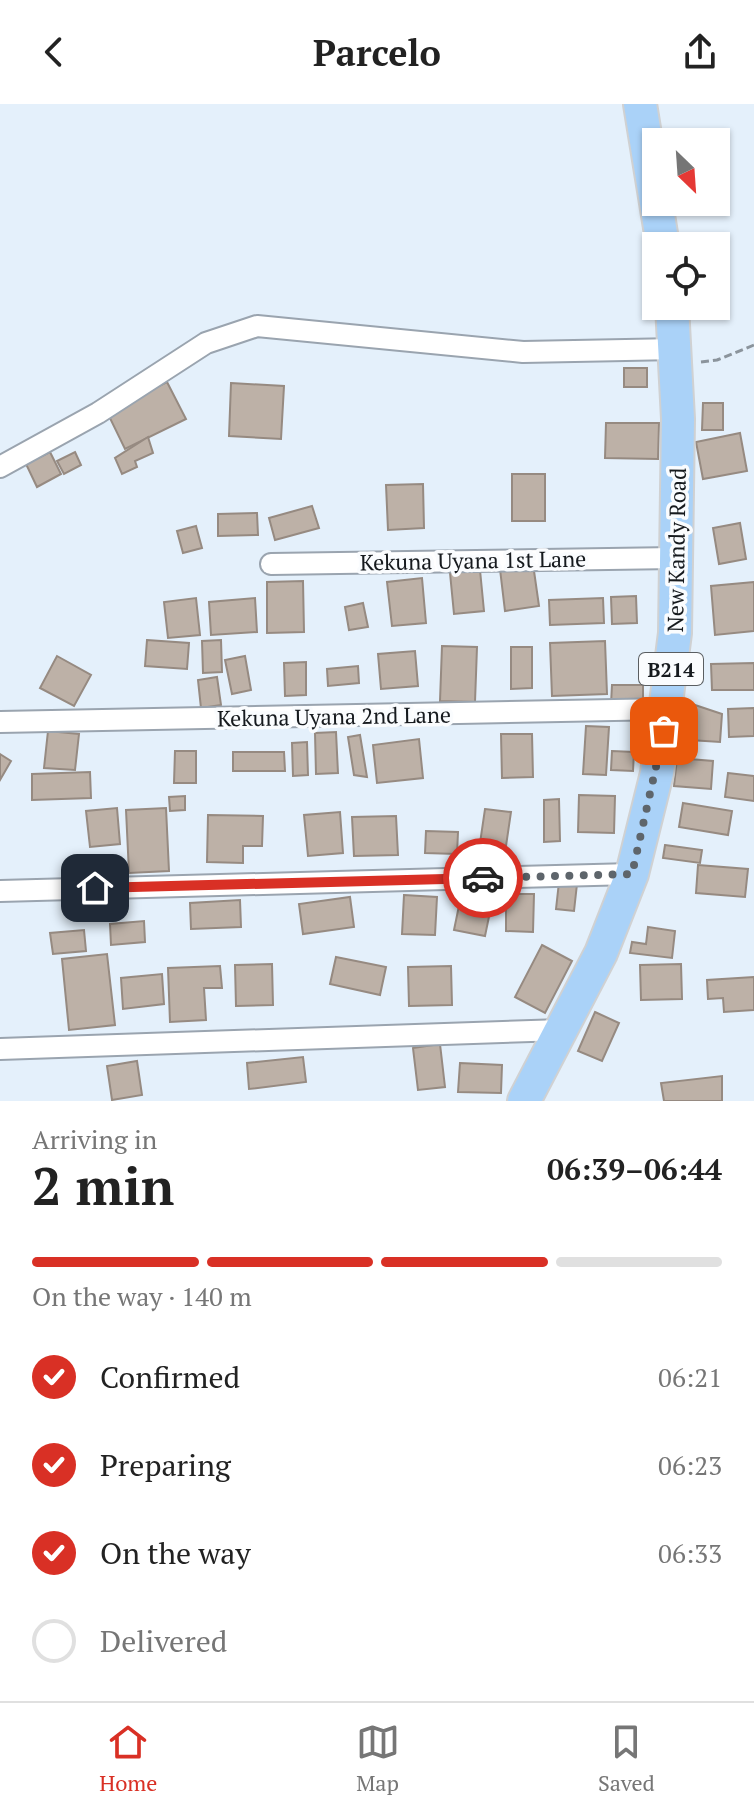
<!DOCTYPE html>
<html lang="en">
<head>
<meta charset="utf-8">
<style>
	:root { --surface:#fff; --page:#f2f2f2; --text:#222; --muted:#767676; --line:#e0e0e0; --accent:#d93025 }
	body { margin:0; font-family:"PT Serif",serif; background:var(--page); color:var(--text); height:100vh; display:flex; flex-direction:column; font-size:30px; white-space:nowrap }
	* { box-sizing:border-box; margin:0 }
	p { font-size:26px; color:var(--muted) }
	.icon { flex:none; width:44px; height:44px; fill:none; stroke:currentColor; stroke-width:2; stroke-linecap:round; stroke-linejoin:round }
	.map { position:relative; height:997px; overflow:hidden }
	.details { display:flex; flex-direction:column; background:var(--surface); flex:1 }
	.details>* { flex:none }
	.needle { width:52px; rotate:155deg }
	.buttons { position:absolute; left:642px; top:24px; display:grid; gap:16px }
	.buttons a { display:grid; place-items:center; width:88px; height:88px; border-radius:0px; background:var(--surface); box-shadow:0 2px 6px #0004; font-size:40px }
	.pin { position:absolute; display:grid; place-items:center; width:68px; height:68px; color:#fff; margin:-34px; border-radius:16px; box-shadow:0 4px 12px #0006 }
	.courier { position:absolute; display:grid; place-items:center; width:80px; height:80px; margin:-40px; border:6px solid #d93025; border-radius:50%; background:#fff; color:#222; box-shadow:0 2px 10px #0007 }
	.head em { font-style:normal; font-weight:600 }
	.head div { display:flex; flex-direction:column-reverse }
	.head { display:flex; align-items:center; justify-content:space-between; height:136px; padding:0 32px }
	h1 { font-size:52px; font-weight:600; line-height:60px }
	.bar { display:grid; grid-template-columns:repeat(4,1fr); gap:12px 8px; align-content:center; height:96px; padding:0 32px }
	.bar i { height:10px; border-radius:6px; background:var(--line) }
	.bar .on { background:var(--accent) }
	.bar p { grid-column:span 4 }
	ol { padding:0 32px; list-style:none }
	li { display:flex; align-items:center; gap:24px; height:88px }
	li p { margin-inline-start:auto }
	li .icon { padding:8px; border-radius:50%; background:var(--accent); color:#fff; stroke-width:4 }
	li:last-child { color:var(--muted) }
	li i { width:44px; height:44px; border:4px solid var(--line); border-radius:50% }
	header { display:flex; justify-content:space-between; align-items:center; height:104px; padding:0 32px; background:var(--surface); font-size:36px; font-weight:600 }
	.tab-bar { display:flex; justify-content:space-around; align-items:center; height:112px; border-top:2px solid var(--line); background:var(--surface); font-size:22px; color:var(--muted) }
	.tab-bar a { display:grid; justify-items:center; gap:4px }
	.tab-bar .on { color:var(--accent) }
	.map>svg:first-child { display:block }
	.building { fill:#bdb1a7; stroke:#968a81; stroke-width:2 }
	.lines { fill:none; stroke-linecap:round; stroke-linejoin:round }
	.minor-casing { stroke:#9aa4af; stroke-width:24 }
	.primary-casing { stroke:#d0d1d2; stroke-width:36 }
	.path { stroke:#8b949c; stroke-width:3; stroke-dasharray:8 4; stroke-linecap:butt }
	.minor { stroke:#fff; stroke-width:20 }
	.primary { stroke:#aad2f8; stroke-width:32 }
	.done { stroke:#5e656b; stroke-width:8; stroke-dasharray:0 14.4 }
	.route { stroke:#d93025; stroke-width:10 }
	.labels { text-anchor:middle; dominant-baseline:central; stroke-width:7; stroke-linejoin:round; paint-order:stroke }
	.shield { fill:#fafcfe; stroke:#5a5e61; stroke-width:2 }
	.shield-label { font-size:20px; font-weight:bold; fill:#161a1e }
	.street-label { font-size:22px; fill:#161a1e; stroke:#fafcfe }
</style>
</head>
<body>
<header><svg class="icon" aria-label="back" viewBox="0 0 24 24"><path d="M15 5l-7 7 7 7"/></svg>Parcelo<svg class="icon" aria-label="share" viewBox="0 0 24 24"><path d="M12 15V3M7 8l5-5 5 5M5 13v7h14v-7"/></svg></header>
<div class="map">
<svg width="754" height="997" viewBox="0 0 754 997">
	<rect width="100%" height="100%" fill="#e4f0fb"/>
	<g class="building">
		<rect x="624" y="264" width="23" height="19"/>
		<polygon points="167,278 186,315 125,345 107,308"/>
		<polygon points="231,279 284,282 281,335 229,332"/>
		<polygon points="703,299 723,299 723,326 702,326"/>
		<polygon points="606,319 659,319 658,355 605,354"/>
		<polygon points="740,329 747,367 703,375 696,338"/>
		<polygon points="148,333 153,349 135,357 137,363 122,370 115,354"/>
		<polygon points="50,348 61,370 37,383 26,360"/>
		<polygon points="75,348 81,361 64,370 57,357"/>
		<rect x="512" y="370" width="33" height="47"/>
		<polygon points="423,380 424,424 388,426 386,381"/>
		<polygon points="312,402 319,424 275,436 269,414"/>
		<polygon points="257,409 258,431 218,432 218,410"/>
		<polygon points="740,419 746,455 719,460 713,424"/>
		<polygon points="196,422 202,444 183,449 177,427"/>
		<polygon points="533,460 539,502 505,507 500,465"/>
		<polygon points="480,466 484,507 454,510 450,469"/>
		<polygon points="422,474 426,519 392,522 387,478"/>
		<polygon points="303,477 304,528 267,529 267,478"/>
		<polygon points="754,478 754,527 715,531 711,482"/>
		<polygon points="636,492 637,519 612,520 611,493"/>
		<polygon points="196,494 200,531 168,534 164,498"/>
		<polygon points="255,494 257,528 211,531 209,498"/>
		<polygon points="603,494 604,519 550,521 549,496"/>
		<polygon points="363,499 368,523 349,526 345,503"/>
		<polygon points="147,536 189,539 187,565 145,562"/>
		<polygon points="221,536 222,568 203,569 202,537"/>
		<polygon points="605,537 607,590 552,592 550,539"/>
		<polygon points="442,542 477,543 475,598 440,597"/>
		<polygon points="511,543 532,543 532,584 511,585"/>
		<polygon points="415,547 418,582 381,585 378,550"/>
		<polygon points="57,552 91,571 74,602 40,584"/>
		<polygon points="245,552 251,586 232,590 225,556"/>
		<polygon points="306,558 306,591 285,592 284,559"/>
		<polygon points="754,559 754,586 712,586 711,560"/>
		<polygon points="358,562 359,579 328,582 327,565"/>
		<polygon points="217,573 221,601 201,604 198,576"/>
		<polygon points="612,581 643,581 643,600 611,600"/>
		<polygon points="692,600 722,610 720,638 690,636"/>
		<polygon points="754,604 754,632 729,633 728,605"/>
		<polygon points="586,622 609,623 606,671 583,670"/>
		<polygon points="48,627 79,630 75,666 44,664"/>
		<polygon points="336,628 338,669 316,670 315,629"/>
		<polygon points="501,630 532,630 533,673 502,674"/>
		<polygon points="360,631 367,673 354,671 348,633"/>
		<polygon points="419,635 423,674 377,679 373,641"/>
		<polygon points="307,638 308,671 293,672 292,639"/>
		<polygon points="175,647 196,647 196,679 174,679"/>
		<polygon points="612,647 634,648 633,667 611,666"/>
		<polygon points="233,648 284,648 285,667 233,667"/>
		<polygon points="0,650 11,657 0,676"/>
		<polygon points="677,654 713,657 711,685 674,682"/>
		<polygon points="90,668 91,694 32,696 32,670"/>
		<polygon points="728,669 754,672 754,697 725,693"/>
		<polygon points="579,691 615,692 614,729 578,728"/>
		<polygon points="185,692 185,706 170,707 169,693"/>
		<polygon points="559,695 560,737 544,738 544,696"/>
		<polygon points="683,699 732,707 728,731 679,723"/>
		<polygon points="117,704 120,740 90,743 86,707"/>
		<polygon points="166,704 169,767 129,769 126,706"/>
		<polygon points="485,705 511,708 506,742 480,739"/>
		<polygon points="340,708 343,749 308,752 304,711"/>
		<polygon points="208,711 263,712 262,742 243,742 243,759 207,758"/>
		<polygon points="396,712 398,751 354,752 352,713"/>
		<polygon points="426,727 458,728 457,750 425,749"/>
		<polygon points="665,741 702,746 700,759 663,754"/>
		<polygon points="698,761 748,765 745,793 696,789"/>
		<polygon points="559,778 577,780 574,807 556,805"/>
		<polygon points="506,790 534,790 533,828 506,827"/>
		<polygon points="404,791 437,793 435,831 402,830"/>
		<polygon points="461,792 492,798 485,832 454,826"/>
		<polygon points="350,793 354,823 303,830 299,800"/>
		<polygon points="240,796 241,823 191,825 190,799"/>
		<polygon points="144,817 145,838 111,841 110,820"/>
		<polygon points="648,823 675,827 672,854 630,849 632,838 646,840"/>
		<polygon points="84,826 86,847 53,850 50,829"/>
		<polygon points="542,841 572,857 545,909 515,893"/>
		<polygon points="107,850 115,921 69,926 62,855"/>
		<polygon points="336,853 386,863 380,891 330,880"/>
		<polygon points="272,860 273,901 236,902 235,861"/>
		<polygon points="681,860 682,895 641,896 640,861"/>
		<polygon points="220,862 222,884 204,884 206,916 170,918 168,864"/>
		<polygon points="451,862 452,901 409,902 408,863"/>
		<polygon points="162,870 164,900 123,905 121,874"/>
		<polygon points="754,873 754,906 724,908 723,894 708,895 707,876"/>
		<polygon points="595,908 619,919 602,957 578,947"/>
		<polygon points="440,940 445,983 418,986 413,944"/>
		<polygon points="303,953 306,978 249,985 247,959"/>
		<polygon points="137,957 142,991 112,996 107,962"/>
		<polygon points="460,959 502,961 501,989 458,988"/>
		<polygon points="722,972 722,997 664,997 661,979"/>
	</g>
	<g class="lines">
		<g class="minor-casing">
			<g id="minor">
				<polyline points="0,363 98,309 206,239 257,222 523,248 677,245"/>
				<polyline points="271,460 675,454"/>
				<polyline points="0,618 667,605"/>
				<polyline points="0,787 632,770"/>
				<polyline points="0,945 562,926"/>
			</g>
		</g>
		<g class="primary-casing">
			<g id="primary">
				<polyline points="640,0 663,142"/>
				<polyline points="524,997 601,849 632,770 657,669 675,529 678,315 672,202"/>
			</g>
		</g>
		<polyline class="path" points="701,258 717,256 754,241"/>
		<use href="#minor" class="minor"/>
		<use href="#primary" class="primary"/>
	</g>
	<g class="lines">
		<polyline class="done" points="483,774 632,770 664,627"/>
		<polyline class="route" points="95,784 483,774"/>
	</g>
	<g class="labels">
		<rect class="shield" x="639" y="549" width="64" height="32" rx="6"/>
		<g class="shield-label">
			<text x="671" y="565">B214</text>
		</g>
		<g class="street-label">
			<text transform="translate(676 446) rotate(-89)">New Kandy Road</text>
			<text transform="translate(473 456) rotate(-1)">Kekuna Uyana 1st Lane</text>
			<text transform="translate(334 612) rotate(-1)">Kekuna Uyana 2nd Lane</text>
		</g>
	</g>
</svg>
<div class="buttons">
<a><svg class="needle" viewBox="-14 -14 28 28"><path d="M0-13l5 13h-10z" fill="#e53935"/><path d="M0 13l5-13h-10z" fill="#767676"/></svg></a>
<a><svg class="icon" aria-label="locate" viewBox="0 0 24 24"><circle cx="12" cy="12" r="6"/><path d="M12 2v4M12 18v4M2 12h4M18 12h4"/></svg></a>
</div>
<div class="pin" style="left:664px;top:627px;background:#ea580c"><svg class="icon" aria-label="bag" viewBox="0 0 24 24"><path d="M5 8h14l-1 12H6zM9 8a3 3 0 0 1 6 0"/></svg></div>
<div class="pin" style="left:95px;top:784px;background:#1f2937"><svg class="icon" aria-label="home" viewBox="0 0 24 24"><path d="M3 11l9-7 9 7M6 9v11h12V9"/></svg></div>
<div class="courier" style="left:483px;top:774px"><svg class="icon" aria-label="car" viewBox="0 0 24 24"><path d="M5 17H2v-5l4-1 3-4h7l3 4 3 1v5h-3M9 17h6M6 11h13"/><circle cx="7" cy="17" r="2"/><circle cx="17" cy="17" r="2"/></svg></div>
</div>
<section class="details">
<div class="head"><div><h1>2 min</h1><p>Arriving in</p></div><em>06:39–06:44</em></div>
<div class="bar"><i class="on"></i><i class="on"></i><i class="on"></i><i></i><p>On the way · 140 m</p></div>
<ol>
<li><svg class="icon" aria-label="check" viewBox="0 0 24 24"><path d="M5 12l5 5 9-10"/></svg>Confirmed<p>06:21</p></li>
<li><svg class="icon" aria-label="check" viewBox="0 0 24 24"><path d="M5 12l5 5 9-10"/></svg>Preparing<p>06:23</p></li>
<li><svg class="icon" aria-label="check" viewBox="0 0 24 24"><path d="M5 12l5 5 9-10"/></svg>On the way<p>06:33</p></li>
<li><i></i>Delivered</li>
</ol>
</section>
<nav class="tab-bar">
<a class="on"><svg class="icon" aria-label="home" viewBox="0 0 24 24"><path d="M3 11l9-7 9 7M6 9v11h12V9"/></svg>Home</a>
<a><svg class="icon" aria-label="map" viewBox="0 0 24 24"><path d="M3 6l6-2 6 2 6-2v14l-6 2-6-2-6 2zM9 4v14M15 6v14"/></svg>Map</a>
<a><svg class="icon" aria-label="saved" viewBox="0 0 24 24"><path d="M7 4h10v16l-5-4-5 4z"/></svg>Saved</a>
</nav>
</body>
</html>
